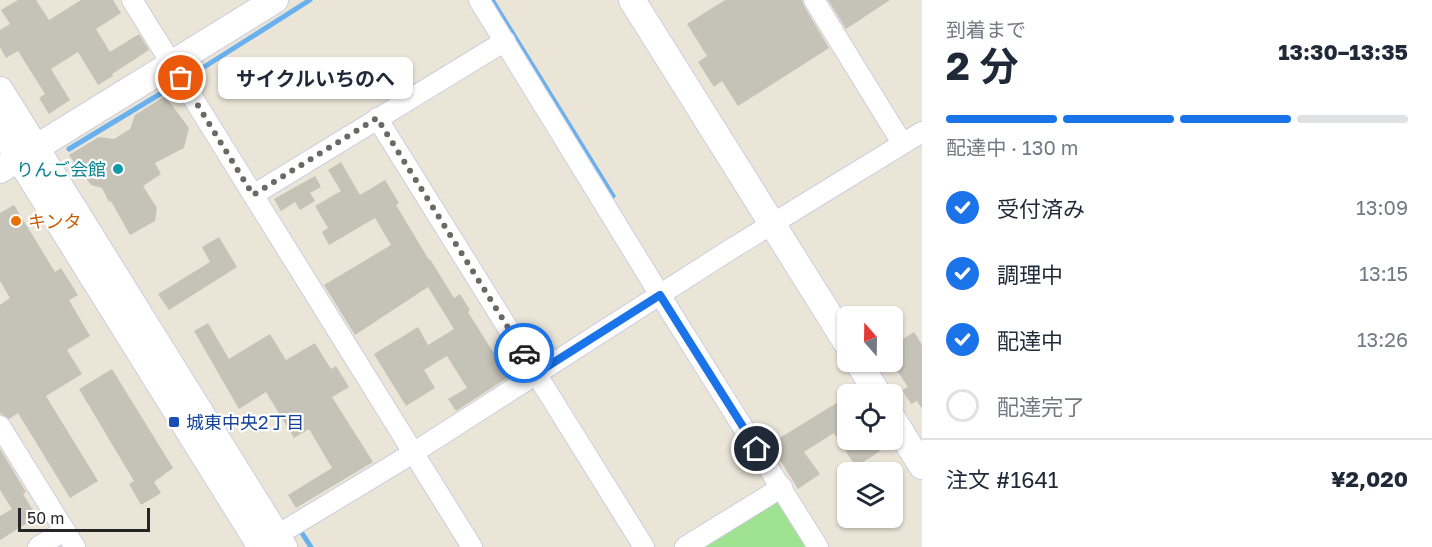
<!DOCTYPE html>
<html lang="ja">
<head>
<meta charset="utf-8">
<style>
	:root { --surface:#fff; --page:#f6f6f7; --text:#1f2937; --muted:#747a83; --line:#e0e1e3; --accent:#1a73e8 }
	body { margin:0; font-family:"Golos Text","Noto Sans JP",sans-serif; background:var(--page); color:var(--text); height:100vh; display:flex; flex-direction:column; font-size:22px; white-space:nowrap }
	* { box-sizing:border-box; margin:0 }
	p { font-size:20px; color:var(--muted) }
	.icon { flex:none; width:33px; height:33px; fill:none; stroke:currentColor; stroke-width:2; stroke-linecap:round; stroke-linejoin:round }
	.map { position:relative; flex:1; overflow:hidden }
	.side { display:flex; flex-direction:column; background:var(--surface); width:510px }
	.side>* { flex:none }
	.needle { width:39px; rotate:340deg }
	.tools { position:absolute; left:837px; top:306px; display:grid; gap:12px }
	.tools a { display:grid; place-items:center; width:66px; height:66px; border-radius:9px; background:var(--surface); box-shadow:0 2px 4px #0004; font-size:30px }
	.scale { position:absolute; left:18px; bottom:15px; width:132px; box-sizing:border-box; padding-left:6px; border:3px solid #262626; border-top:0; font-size:16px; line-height:21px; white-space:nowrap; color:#262626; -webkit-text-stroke:4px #fff; paint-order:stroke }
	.pin { position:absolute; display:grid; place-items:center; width:51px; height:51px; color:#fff; margin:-26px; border:3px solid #fff; border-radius:50%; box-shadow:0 2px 6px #0007 }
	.courier { position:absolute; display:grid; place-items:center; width:60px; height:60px; margin:-30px; border:4px solid #1a73e8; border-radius:50%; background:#fff; color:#222; box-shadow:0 2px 8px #0007 }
	.bubble { position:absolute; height:42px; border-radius:9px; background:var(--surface); box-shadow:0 2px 4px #0004; font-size:20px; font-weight:700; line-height:42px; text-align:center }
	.overview em { font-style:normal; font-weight:700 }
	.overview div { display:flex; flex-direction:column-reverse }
	.overview { display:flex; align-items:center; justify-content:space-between; height:102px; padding:0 24px }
	h1 { font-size:39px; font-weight:700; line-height:45px }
	.bar { display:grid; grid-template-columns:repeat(4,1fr); gap:9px 6px; align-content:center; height:72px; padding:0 24px }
	.bar i { height:8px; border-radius:4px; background:var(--line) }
	.bar .selected { background:var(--accent) }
	.bar p { grid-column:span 4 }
	.line { display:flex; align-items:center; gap:15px; padding:0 24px; border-top:2px solid var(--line) }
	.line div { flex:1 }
	ol { padding:0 24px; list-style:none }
	li { display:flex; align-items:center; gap:18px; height:66px }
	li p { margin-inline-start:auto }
	li .icon { padding:6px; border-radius:50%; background:var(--accent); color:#fff; stroke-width:4 }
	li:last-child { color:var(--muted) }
	li i { width:33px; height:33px; border:3px solid var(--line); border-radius:50% }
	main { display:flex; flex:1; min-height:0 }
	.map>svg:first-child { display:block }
	.green { fill:#9ee292 }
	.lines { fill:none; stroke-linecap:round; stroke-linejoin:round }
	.stream { stroke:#68b1ee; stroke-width:5 }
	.building { fill:#c5c2b7 }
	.minor-casing { stroke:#cdcde0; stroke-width:22 }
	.tertiary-casing { stroke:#cdcde0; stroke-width:28 }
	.minor { stroke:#fff; stroke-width:20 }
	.tertiary { stroke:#fff; stroke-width:26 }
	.done { stroke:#6b6964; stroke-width:6; stroke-dasharray:0 10.8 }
	.route { stroke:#1a73e8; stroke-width:8 }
	.culture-dot { fill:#0f9aa8; stroke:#fff; stroke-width:2 }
	.food-dot { fill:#e8710a; stroke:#fff; stroke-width:2 }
	.transit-dot { fill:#1a4fb4; stroke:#fff; stroke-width:2 }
	.labels { text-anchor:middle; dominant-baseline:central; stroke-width:4.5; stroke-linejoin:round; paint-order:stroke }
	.culture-label { font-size:18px; fill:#0d838f; stroke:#fff; text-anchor:end }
	.food-label { font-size:18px; fill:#c56008; stroke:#fff; text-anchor:start }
	.transit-label { font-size:18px; fill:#164399; stroke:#fff; text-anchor:start }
</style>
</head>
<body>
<main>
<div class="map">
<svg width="922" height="547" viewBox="0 0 922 547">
	<rect width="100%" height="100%" fill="#eae5d7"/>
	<polygon class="green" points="771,501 782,502 809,547 695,547"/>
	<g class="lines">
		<g class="stream">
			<polyline points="492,0 613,196"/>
			<polyline points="193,74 310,0"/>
			<polyline points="69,149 170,88"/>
			<polyline points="302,529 300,530 311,547"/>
		</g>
	</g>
	<g class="building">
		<polygon points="18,0 36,0 49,20 81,0 113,0 121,13 96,29 110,52 139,34 149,50 112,74 113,76 98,85 78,52 51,69 70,100 49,114 39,98 45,94 18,51 6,58 0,47 0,30 10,24 1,10"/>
		<polygon points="725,0 802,0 804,6 829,48 738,106 722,81 714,87 698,62 707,56 687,24"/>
		<polygon points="828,0 890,0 846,29"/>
		<polygon points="165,96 189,128 184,148 155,163 161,174 143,186 157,208 155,221 130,235 111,201 109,202 102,188 91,185 69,155 99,137 114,139 130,129 135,115"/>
		<polygon points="341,162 360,195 385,180 399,203 396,205 429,260 430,259 454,298 460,294 470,310 468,312 500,363 505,361 513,374 456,411 448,399 467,388 447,356 424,370 435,388 406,406 374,354 418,327 428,345 454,329 428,287 355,335 324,285 391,245 375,218 329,245 322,232 328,228 315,206 341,191 328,170"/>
		<polygon points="315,176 321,187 310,193 315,201 300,210 295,202 281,211 274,199"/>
		<polygon points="14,205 55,272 61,268 78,295 69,300 90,336 67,350 82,374 46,396 98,481 70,498 18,413 9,419 0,413 0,305 10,298 0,281 0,213"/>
		<polygon points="219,237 237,267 169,310 158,294 210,262 202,247"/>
		<polygon points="208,323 229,359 270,334 286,360 315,343 331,369 336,366 349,387 332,397 373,462 296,508 288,495 332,468 309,429 294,438 266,392 239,409 194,331"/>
		<polygon points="914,332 922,345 922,409 917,401 911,404 902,390 908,387 892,363 892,346"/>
		<polygon points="112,369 173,468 154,482 161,493 141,505 129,484 134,481 79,389"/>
		<polygon points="848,396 848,440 873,440 880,451 856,467 834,433 804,452 820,474 798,489 770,444"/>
		<polygon points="0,449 26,492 23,494 37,517 0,540 0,516 12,509 0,490"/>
	</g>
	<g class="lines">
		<g class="minor-casing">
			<g id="minor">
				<polyline points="132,0 472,547"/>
				<polyline points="479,0 660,295 818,547"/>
				<polyline points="814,0 902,143"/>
				<polyline points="377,118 644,547"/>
				<polyline points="253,195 505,41"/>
				<polyline points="0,426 75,547"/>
				<polyline points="289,528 413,453 728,251 922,132"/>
				<polyline points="38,547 65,530"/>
				<polyline points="685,547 782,487"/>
			</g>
		</g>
		<g class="tertiary-casing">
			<g id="tertiary">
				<polyline points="632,0 848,345"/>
				<polyline points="0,90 284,547"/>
				<polyline points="0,128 261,547"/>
				<polyline points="0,170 275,0"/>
				<polyline points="858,362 878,394"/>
				<polyline points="892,418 922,466"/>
			</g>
		</g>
		<use href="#minor" class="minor"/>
		<use href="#tertiary" class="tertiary"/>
	</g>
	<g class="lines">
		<polyline class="done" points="181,78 253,195 377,118 524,353"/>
		<polyline class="route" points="524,353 537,373 660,295 757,449"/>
	</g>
	<circle class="culture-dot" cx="118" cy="169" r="6"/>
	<circle class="food-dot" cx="16" cy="221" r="6"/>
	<rect class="transit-dot" x="168" y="416" width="12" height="12" rx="3"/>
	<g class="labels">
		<g class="culture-label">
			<text x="106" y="169">りんご会館</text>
		</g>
		<g class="food-label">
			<text x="28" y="221">キンタ</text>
		</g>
		<g class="transit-label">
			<text x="186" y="422">城東中央2丁目</text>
		</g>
	</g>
</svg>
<div class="tools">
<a><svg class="needle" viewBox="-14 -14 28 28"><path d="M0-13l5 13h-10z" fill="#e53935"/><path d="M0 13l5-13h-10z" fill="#747a83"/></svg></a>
<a><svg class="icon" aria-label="locate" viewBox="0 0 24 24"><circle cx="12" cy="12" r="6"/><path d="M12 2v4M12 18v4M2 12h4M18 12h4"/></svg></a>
<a><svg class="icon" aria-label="layers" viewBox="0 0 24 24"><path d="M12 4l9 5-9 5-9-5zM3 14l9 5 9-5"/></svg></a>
</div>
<div class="scale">50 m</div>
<div class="pin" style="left:181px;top:78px;background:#ea580c"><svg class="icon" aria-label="bag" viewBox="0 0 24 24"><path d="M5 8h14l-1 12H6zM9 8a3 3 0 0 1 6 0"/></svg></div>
<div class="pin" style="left:757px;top:449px;background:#1f2937"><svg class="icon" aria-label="home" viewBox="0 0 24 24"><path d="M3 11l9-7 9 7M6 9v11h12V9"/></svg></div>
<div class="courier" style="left:524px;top:353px"><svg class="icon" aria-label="car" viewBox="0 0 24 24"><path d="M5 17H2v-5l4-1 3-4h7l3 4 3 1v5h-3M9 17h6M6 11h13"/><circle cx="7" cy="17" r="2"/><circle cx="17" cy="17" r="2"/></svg></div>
<div class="bubble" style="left:218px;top:57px;width:195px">サイクルいちのへ</div>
</div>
<section class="side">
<div class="overview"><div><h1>2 分</h1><p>到着まで</p></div><em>13:30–13:35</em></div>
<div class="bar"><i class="selected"></i><i class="selected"></i><i class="selected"></i><i></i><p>配達中 · 130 m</p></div>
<ol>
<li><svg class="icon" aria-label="check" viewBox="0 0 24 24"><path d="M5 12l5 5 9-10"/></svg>受付済み<p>13:09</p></li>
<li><svg class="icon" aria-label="check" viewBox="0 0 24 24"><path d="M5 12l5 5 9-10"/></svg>調理中<p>13:15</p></li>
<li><svg class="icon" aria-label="check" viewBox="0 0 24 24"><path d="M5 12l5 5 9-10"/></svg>配達中<p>13:26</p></li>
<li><i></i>配達完了</li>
</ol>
<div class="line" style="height:78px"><div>注文 #1641</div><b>¥2,020</b></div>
</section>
</main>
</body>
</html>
